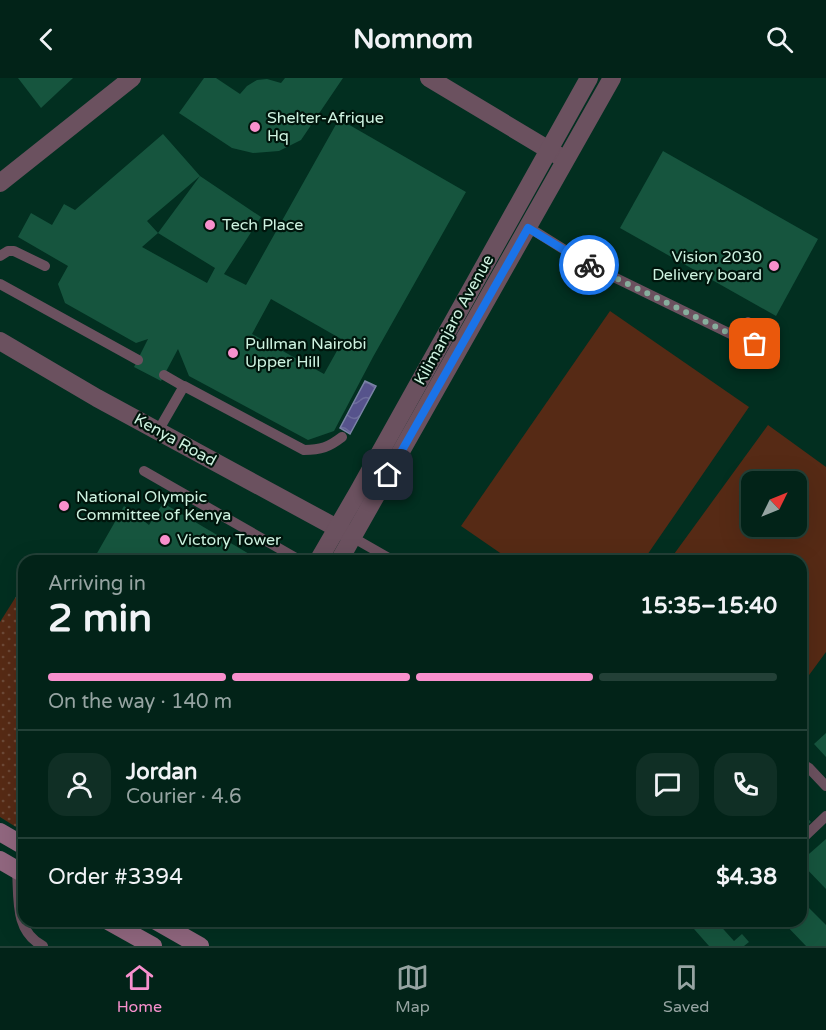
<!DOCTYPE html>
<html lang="en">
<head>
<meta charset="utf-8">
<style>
	:root { --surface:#022318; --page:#102f25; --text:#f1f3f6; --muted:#96a4a2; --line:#234037; --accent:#f890cd }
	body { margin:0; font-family:"Varela Round",sans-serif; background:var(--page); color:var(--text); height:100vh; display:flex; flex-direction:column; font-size:22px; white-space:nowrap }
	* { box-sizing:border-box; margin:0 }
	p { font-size:20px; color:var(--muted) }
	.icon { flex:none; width:33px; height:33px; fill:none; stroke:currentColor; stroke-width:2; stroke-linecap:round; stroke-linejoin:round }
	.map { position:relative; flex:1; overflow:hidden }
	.side { position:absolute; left:18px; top:477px; width:789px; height:372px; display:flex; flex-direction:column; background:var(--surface); border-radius:18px; box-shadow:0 6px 24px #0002,0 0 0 2px var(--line) }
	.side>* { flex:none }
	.needle { width:39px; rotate:47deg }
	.tools { position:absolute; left:741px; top:393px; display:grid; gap:12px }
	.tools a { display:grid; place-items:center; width:66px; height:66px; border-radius:12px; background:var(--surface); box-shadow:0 6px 24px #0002,0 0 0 2px var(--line); font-size:30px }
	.pin { position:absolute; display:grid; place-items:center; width:51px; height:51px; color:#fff; margin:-26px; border-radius:12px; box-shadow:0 3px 9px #0006 }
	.courier { position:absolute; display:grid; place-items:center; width:60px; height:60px; margin:-30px; border:4px solid #1a73e8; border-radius:50%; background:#fff; color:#222; box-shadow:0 2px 8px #0007 }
	.headline em { font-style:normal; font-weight:700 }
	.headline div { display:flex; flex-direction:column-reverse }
	.headline { display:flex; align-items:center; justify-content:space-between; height:102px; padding:0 30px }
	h1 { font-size:39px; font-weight:700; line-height:45px }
	.bar { display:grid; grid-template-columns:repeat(4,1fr); gap:9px 6px; align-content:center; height:72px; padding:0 30px }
	.bar i { height:8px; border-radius:4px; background:var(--line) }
	.bar .active { background:var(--accent) }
	.bar p { grid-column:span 4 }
	.line { display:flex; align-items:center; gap:15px; padding:0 30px; border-top:2px solid var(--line) }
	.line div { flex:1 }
	.round { display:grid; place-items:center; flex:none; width:63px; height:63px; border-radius:18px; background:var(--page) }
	header { display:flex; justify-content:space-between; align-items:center; height:78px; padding:0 30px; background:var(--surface); font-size:27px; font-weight:700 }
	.dock { display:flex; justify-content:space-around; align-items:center; height:84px; border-top:2px solid var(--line); background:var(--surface); font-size:16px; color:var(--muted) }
	.dock a { display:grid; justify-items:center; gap:3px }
	.dock .active { color:var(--accent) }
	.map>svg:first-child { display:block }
	.grass { fill:url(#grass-dots) }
	.pitch { fill:#562a15; fill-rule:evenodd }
	.water { fill:url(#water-waves); stroke:#7a83a6; stroke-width:1.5 }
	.building { fill:#16553e; fill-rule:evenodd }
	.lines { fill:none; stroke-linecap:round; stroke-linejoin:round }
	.lane { stroke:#6b515f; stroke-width:10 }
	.street { stroke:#6b515f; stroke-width:18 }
	.secondary { stroke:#91677f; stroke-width:18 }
	.done { stroke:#87ae9d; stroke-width:6; stroke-dasharray:0 10.8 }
	.route { stroke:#1a73e8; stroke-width:8 }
	.poi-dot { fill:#f890cd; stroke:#00150c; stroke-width:2 }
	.labels { text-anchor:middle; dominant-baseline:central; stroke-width:4.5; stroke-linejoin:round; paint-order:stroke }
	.poi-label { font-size:16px; fill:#cef3e1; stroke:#00150c; text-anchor:start }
	.street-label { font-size:16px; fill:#cef3e1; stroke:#00150c }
</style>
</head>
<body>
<header><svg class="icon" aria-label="back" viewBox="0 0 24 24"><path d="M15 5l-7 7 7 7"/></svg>Nomnom<svg class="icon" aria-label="search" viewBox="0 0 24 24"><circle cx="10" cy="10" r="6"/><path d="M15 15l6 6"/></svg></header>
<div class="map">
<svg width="826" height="868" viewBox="0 0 826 868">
	<defs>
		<pattern id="grass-dots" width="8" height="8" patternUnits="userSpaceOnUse" patternTransform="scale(1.5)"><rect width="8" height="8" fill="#562a15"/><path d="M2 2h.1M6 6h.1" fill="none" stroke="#6d4937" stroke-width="1.8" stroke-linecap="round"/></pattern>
		<pattern id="water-waves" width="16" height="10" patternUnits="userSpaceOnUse" patternTransform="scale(1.5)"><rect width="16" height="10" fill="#56538c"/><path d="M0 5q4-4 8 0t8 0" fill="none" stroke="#6d6c9c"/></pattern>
	</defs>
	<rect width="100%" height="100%" fill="#022f20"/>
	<polygon class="grass" points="24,506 24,754 0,739 0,544"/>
	<g class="pitch">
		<polygon points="610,233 749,329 643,483 512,483 461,448"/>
		<path d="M768,347L826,389V574L801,608V483H669ZM752,404H796V448H752Z"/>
	</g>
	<polygon class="water" points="365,303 376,308 350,356 340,350"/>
	<g class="building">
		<polygon points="18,0 73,0 41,30"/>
		<polygon points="204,0 216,0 240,16 247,8 257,2 267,1 281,5 285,0 343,0 301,62 279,73 253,75 232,70 179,35"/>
		<path d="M339,41L466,114L373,279L334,353L308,362L189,298L178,271L161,303L134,289L148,261L136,265L65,225L58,206L68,188L18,159L31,135L52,147L64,126L75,132L163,56L200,98L261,139L224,196L246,207ZM200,98L158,155L215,190L207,205L142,169L158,155L147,143ZM271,221L343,262L324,296L252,256Z"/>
		<polygon points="663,73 818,161 776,238 620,150"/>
		<polygon points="163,425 256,480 254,483 103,483 96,477 124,428 149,447"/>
		<polygon points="826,655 826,679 814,666"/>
		<polygon points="801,733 811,744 801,752"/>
		<polygon points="826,761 826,811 801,785 801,783"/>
		<polygon points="801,822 826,847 826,868 806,868 782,843 801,843"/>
		<polygon points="703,843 716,843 734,863 742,856 749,864 744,868 709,868 694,851"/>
	</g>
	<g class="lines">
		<g class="lane">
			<polyline points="528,149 589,187 741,261 769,271"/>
			<polyline points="0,178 8,173 14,173 45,188"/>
			<polyline points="0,206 138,282"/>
			<polyline points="741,261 748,244"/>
			<polyline points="164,297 183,308"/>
			<path d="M158,353L184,308L304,372C321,372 329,369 342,359"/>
			<polyline points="144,393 296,480"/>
			<polyline points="352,459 394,483"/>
			<polyline points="801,685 809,690 826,708"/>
			<polyline points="801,762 826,738"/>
			<path d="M17,792C19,820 14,853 43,868"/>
		</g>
		<g class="street">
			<polyline points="429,0 559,78"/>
			<polyline points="0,105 132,0"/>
			<polyline points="0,263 97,320 346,455"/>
			<polyline points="318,483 358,414 589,0"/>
			<polyline points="339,483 612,0"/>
		</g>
		<g class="secondary">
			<polyline points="0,754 24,768"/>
			<polyline points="0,782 24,796"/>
			<polyline points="108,843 153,868"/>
			<polyline points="156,843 200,868"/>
		</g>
	</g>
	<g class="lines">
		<polyline class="done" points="589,187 741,261 755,266"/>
		<polyline class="route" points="388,397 528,150 589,187"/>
	</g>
	<g class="poi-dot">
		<circle cx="255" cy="49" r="6"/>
		<circle cx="210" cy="147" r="6"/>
		<circle cx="774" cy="188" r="6"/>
		<circle cx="233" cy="275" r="6"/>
		<circle cx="64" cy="428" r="6"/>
		<circle cx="165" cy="462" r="6"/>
	</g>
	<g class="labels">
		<g class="poi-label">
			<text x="267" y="40">Shelter-Afrique<tspan x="267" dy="18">Hq</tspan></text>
			<text x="222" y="147">Tech Place</text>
			<text x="762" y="179" text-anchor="end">Vision 2030<tspan x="762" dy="18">Delivery board</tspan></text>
			<text x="245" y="266">Pullman Nairobi<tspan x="245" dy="18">Upper Hill</tspan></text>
			<text x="76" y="419">National Olympic<tspan x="76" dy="18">Committee of Kenya</tspan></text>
			<text x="177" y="462">Victory Tower</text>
		</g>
		<g class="street-label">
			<text transform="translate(454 242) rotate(-61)">Kilimanjaro Avenue</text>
			<text transform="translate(175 362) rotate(29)">Kenya Road</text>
		</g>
	</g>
</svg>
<div class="tools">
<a><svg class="needle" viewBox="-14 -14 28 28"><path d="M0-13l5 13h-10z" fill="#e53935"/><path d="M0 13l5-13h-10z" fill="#96a4a2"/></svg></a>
</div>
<div class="pin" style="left:755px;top:266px;background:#ea580c"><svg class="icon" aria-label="bag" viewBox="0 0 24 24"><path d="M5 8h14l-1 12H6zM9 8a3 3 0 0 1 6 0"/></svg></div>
<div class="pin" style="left:388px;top:397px;background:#1f2937"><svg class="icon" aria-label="home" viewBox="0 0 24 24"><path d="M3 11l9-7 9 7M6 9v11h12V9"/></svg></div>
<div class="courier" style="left:589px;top:187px"><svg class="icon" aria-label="bike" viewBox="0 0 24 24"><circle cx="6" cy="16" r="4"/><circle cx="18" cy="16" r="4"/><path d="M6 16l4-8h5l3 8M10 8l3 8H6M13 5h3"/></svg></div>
<section class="side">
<div class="headline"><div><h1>2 min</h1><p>Arriving in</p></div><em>15:35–15:40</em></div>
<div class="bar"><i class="active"></i><i class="active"></i><i class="active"></i><i></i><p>On the way · 140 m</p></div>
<div class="line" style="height:108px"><a class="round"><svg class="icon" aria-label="person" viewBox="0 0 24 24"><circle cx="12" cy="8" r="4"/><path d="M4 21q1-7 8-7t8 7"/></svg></a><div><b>Jordan</b><p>Courier · 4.6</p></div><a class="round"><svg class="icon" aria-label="chat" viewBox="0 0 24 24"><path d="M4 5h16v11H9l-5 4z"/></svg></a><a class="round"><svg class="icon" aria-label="phone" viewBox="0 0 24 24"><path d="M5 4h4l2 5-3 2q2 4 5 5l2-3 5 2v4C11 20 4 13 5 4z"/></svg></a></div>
<div class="line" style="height:78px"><div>Order #3394</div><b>$4.38</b></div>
</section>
</div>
<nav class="dock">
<a class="active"><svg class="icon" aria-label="home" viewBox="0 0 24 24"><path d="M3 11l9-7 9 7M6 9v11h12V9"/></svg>Home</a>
<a><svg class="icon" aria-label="map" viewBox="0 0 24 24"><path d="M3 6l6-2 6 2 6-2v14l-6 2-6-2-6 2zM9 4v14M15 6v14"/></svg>Map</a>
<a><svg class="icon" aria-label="saved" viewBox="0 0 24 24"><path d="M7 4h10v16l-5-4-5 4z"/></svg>Saved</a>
</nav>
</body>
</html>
